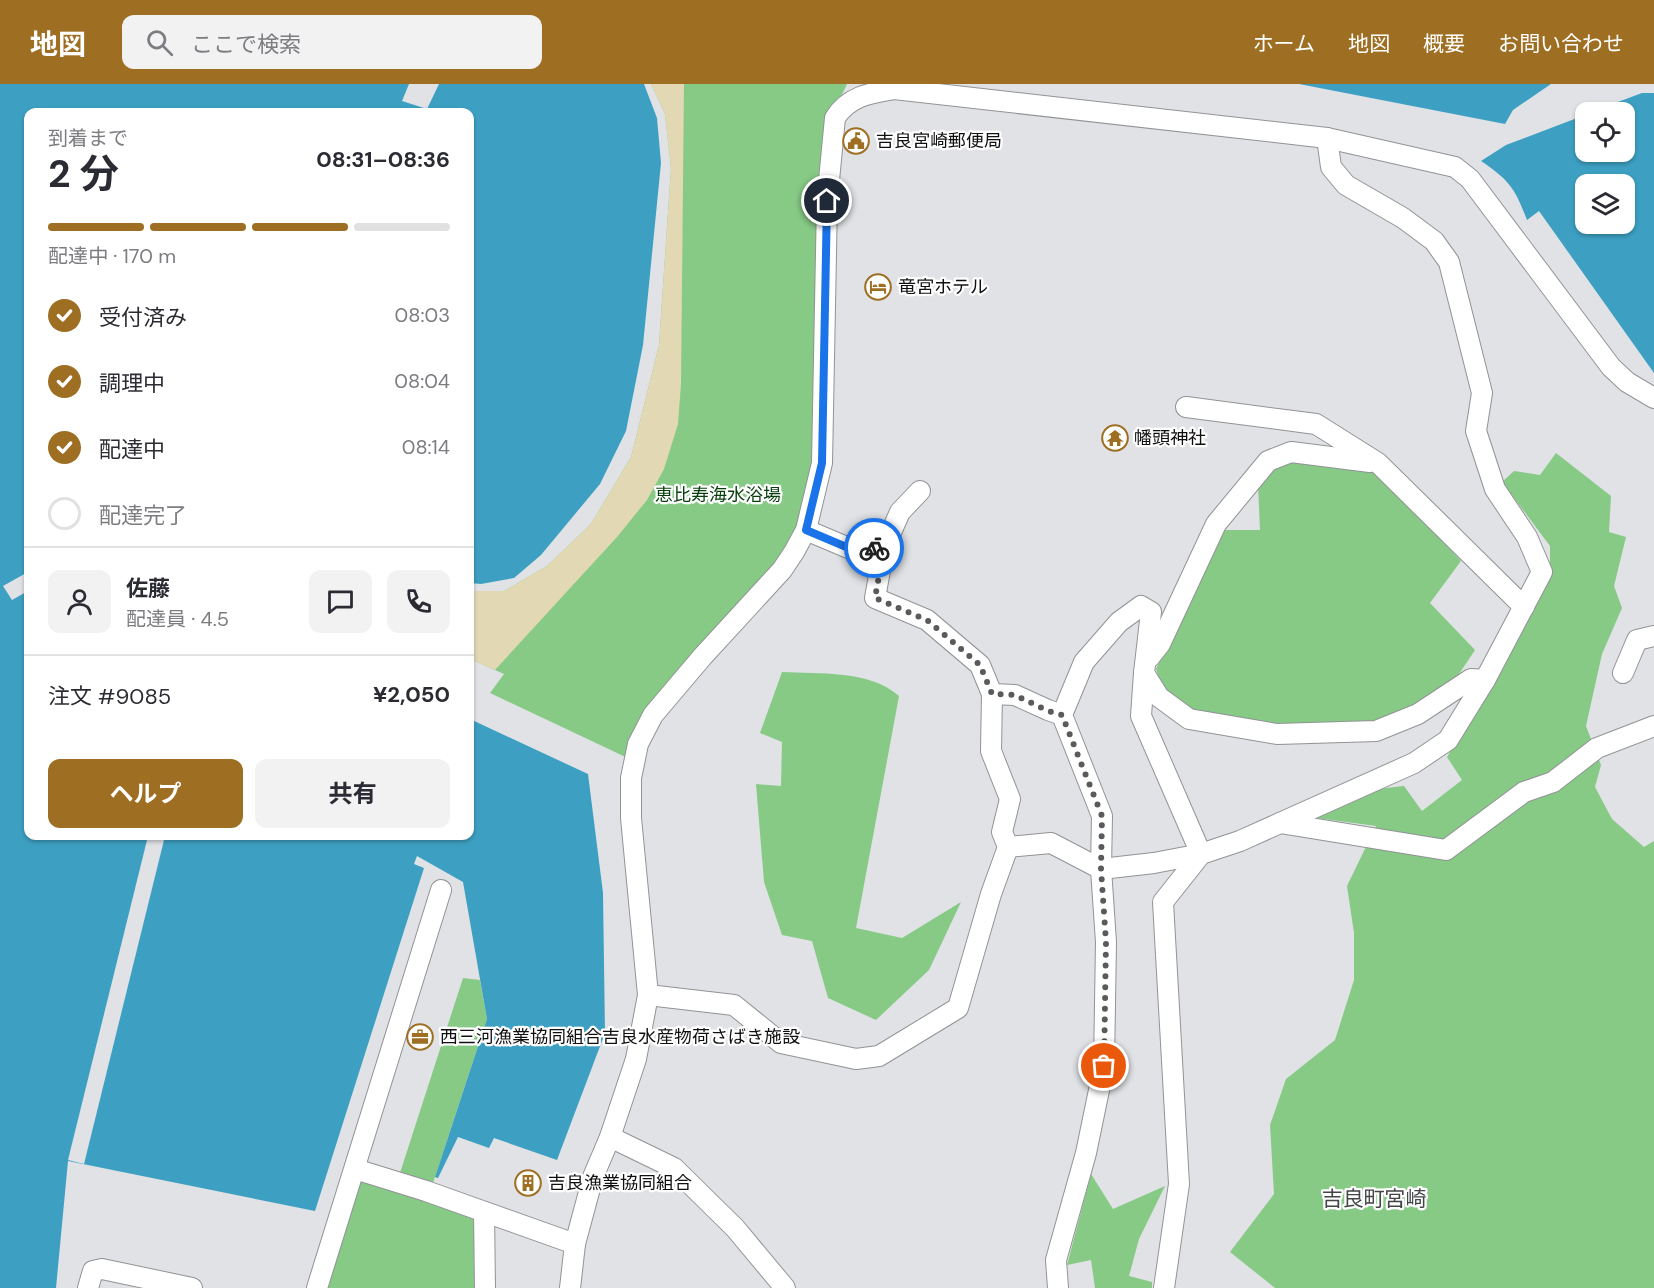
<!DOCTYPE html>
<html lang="ja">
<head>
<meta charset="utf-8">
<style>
	:root { --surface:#fff; --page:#f2f2f3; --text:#2b2b33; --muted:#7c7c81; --line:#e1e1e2; --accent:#9e6e22 }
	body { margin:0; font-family:"DM Sans","Noto Sans JP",sans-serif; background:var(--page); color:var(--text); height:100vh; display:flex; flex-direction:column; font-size:22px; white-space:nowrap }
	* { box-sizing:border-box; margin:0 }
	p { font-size:20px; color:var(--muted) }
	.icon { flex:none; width:33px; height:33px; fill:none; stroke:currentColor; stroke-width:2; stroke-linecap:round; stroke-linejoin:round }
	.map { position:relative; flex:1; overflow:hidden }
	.details { position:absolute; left:24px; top:24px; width:450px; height:732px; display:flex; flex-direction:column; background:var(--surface); border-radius:12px; box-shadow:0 2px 4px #0004 }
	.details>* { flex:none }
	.buttons { position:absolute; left:1575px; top:18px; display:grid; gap:12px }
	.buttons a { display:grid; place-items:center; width:60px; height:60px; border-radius:12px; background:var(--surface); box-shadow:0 2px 4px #0004; font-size:30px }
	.pin { position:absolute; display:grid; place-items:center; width:51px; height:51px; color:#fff; margin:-26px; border:3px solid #fff; border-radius:50%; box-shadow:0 2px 6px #0007 }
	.courier { position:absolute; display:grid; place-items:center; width:60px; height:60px; margin:-30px; border:4px solid #1a73e8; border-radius:50%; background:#fff; color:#222; box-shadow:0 2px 8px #0007 }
	.summary em { font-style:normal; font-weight:700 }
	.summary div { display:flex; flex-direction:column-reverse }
	.summary { display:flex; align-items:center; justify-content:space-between; height:102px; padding:0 24px }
	h1 { font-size:39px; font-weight:700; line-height:45px }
	.bar { display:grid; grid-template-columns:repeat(4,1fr); gap:9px 6px; align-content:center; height:72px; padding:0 24px }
	.bar i { height:8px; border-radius:4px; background:var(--line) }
	.bar .on { background:var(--accent) }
	.bar p { grid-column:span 4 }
	.line { display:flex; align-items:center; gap:15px; padding:0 24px; border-top:2px solid var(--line) }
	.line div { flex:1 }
	.round { display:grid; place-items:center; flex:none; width:63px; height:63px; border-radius:12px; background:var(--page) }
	ol { padding:0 24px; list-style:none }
	li { display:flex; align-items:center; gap:18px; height:66px }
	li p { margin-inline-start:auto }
	li .icon { padding:6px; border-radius:50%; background:var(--accent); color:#fff; stroke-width:4 }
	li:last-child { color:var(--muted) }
	li i { width:33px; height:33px; border:3px solid var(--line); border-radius:50% }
	.action { display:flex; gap:12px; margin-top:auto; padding:12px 24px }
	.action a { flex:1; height:69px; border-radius:12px; background:var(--accent); color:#fff; font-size:24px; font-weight:700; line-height:69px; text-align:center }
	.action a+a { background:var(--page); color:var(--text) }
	header { display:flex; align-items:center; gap:36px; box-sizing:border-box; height:84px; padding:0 30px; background:var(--accent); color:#fff }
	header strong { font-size:28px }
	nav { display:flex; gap:33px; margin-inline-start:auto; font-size:21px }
	.search { width:420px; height:54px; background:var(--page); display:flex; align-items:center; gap:15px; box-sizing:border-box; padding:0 21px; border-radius:12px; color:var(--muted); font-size:22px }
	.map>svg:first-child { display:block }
	.green { fill:#87ca86 }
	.sand { fill:#e2d8b3 }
	.water { fill:#3da0c2; fill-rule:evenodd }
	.pier { fill:#e0e2e5 }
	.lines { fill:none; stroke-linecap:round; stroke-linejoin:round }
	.minor-casing { stroke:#919395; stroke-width:22 }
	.minor { stroke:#fff; stroke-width:20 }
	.done { stroke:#595a5b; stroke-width:6; stroke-dasharray:0 10.8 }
	.route { stroke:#1a73e8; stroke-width:8 }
	.labels { text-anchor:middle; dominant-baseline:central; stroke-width:4.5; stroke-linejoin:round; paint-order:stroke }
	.poi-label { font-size:18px; fill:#101011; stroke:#fff; text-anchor:start }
	.park-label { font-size:18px; fill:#083e0c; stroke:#fff }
	.quarter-label { font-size:21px; fill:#434547; stroke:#fff }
</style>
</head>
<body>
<header>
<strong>地図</strong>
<div class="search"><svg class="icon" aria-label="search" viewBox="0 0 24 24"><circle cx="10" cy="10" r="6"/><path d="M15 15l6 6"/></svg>ここで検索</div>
<nav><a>ホーム</a><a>地図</a><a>概要</a><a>お問い合わせ</a></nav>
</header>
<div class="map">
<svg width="1654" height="1204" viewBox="0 0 1654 1204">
	<rect width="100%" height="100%" fill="#e0e2e5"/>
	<g class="green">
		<polygon points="651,0 847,0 837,21 822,379 806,446 703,572 634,677 490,609 504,590 470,575 470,507 504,507 547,482 591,440 631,373 659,261 671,84 665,30"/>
		<polygon points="1556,369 1611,412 1609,448 1626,453 1614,502 1622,524 1602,570 1586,642 1601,681 1595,703 1612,735 1644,763 1654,757 1654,1204 1275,1204 1230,1168 1274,1110 1270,1041 1286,995 1335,956 1354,896 1354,849 1347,802 1376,742 1309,733 1369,706 1404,702 1422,727 1462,696 1447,673 1550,494 1550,462 1502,398 1514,387 1540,391"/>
		<polygon points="1296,376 1376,387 1461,477 1430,519 1475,566 1459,590 1418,622 1371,639 1278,642 1194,631 1162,605 1156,585 1222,446 1260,446 1258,401 1272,384"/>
		<path d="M782,588C819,590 870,586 899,612L856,844L902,854L961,818L929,886L876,936L828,914L812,857L782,851L764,798L756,700L781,702L782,658L760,649Z"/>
		<polygon points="463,894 480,896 487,935 433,1099 400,1089"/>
		<polygon points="355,1085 484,1128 485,1204 317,1204"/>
		<polygon points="1091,1090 1113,1125 1165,1102 1139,1155 1129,1192 1152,1198 1152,1204 1095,1204 1091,1176 1067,1181"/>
	</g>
	<polygon class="sand" points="651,0 684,0 681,300 678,340 664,385 647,416 617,453 495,586 470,575 470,507 504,507 547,482 591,440 631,373 659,261 671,84 665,30"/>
	<g class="water">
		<polygon points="0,0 409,0 402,17 427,25 439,0 644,0 657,34 661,79 643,261 626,347 600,400 541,471 514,494 481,500 470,499 470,28 28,28 28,752 470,752 470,635 588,690 603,809 605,949 557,1076 494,1054 489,1064 458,1053 438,1094 435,1093 487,935 463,798 417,772 414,780 424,784 315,1127 68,1077 56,1204 0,1204"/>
		<polygon points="1299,0 1551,0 1513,26 1505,40"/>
		<path d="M1642,9H1654V289L1539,127L1527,136C1515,104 1509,96 1481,77L1506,61L1585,31L1586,68H1624V28H1591ZM1586,100H1624V140H1586Z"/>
	</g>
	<g class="pier">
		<polygon points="28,488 28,507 12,516 3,502"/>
		<polygon points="148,752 165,752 84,1080 68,1076"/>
	</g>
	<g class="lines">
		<g class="minor-casing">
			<g id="minor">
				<polyline points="1186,323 1316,340 1378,379 1524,523"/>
				<polyline points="806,446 851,465 884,464"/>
				<polyline points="1149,574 1160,560 1216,440 1268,377 1291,368 1370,378"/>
				<polyline points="1623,589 1637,556 1654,552"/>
				<polyline points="992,610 1015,611 1048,626 1062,631"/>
				<polyline points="1280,739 1446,766 1524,708 1553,698 1597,664 1654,642"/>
				<polyline points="1008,763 1051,759 1101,785 1154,779 1201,770 1141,632 1144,589"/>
				<polyline points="648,911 734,921 781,959 856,975 879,972 958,924 991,810 1008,763 1002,748 1010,715 991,667 992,610 980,581 927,536 875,514 884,464 900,428 920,407"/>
				<polyline points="610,1053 674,1084 735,1144 785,1204"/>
				<polyline points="355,1085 426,1107 575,1160"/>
				<polyline points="484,1128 485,1204"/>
				<polyline points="88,1204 93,1187 102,1185 192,1204"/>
				<polyline points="317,1204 441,806"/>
				<path d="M570,1204L575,1160L593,1093L610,1053L636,975L648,911L631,734V694L638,660L653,631L703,572L782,486L794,468L806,446L822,379L827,117L835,34C849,12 870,9 894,5L1327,54L1455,83L1470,95L1611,283L1627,298L1654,314"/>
				<polyline points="1058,1204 1056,1176 1086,1069 1104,982 1106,858 1101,785 1102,732 1062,631 1084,578 1119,538 1141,522 1151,528 1144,589 1159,613 1189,635 1277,650 1376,647 1418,630 1471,595 1485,596"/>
				<polyline points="1164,1204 1179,1100 1163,818 1201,770 1240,757 1414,679 1448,656 1485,596 1542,488 1527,453 1495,405 1476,347 1482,309 1449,178 1434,157 1403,134 1346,101 1331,83 1327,54"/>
			</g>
		</g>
		<use href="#minor" class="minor"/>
	</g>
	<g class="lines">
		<polyline class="done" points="874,464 884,464 875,514 927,536 980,581 992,610 1015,611 1048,627 1062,631 1102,732 1101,785 1106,858 1104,982"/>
		<polyline class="route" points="827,117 822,379 806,446 851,465 874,464"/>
	</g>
	<defs>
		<g id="civic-ring" transform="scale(1.35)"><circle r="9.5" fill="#fff" stroke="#9e6e22" stroke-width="1.5"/><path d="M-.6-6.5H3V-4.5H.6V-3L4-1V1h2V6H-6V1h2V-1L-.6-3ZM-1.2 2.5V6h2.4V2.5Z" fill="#9e6e22"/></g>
		<g id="hotel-ring" transform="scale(1.35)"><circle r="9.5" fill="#fff" stroke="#9e6e22" stroke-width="1.5"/><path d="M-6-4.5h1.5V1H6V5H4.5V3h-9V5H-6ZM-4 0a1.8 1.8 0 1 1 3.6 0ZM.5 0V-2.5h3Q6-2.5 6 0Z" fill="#9e6e22"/></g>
		<g id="temple-ring" transform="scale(1.35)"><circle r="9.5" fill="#fff" stroke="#9e6e22" stroke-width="1.5"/><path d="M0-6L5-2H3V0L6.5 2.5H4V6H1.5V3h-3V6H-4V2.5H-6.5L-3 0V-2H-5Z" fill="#9e6e22"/></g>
		<g id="office-ring" transform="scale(1.35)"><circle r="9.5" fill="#fff" stroke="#9e6e22" stroke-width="1.5"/><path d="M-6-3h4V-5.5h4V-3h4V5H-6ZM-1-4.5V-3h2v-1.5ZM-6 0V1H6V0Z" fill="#9e6e22"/></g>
		<g id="building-ring" transform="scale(1.35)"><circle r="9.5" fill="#fff" stroke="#9e6e22" stroke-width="1.5"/><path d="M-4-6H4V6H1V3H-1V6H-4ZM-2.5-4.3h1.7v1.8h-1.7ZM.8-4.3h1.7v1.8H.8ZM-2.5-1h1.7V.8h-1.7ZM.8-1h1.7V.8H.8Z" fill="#9e6e22"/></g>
	</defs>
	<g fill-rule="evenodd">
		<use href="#civic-ring" x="856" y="57"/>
		<use href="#hotel-ring" x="878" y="203"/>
		<use href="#temple-ring" x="1115" y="354"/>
		<use href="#office-ring" x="420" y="953"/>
		<use href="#building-ring" x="528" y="1099"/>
	</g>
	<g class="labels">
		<g class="poi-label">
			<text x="876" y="57">吉良宮崎郵便局</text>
			<text x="898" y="203">竜宮ホテル</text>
			<text x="1134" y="354">幡頭神社</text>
			<text x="440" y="953">西三河漁業協同組合吉良水産物荷さばき施設</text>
			<text x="548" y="1099">吉良漁業協同組合</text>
		</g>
		<g class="park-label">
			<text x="718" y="411">恵比寿海水浴場</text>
		</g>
		<g class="quarter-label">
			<text x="1374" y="1115">吉良町宮崎</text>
		</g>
	</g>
</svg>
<div class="buttons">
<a><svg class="icon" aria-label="locate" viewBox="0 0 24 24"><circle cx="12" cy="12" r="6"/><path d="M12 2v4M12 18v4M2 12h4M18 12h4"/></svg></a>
<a><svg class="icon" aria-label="layers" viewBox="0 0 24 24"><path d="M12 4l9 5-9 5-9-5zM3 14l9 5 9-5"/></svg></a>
</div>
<div class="pin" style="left:1104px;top:982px;background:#ea580c"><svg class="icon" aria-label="bag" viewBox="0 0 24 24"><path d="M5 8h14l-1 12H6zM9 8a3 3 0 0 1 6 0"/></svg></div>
<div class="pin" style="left:827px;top:117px;background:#1f2937"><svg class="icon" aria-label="home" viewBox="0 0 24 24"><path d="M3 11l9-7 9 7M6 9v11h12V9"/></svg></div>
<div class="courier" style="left:874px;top:464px"><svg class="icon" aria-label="bike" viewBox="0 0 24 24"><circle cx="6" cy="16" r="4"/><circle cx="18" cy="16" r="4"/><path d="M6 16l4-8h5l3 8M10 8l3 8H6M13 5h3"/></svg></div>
<section class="details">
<div class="summary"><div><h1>2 分</h1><p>到着まで</p></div><em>08:31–08:36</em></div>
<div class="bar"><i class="on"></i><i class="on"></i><i class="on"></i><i></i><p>配達中 · 170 m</p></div>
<ol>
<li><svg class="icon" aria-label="check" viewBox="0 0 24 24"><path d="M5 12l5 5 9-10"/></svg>受付済み<p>08:03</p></li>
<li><svg class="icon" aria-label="check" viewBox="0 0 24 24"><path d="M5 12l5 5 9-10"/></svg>調理中<p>08:04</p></li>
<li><svg class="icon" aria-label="check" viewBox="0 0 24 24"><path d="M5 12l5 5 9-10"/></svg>配達中<p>08:14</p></li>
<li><i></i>配達完了</li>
</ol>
<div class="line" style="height:108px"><a class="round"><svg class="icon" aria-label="person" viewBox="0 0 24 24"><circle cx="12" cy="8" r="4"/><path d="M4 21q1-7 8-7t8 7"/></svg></a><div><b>佐藤</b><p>配達員 · 4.5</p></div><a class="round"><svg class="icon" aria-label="chat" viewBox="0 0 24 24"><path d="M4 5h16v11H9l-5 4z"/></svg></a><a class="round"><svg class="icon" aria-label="phone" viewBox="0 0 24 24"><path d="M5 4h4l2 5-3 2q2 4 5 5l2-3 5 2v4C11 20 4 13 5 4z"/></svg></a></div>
<div class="line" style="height:78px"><div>注文 #9085</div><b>¥2,050</b></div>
<div class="action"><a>ヘルプ</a><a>共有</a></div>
</section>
</div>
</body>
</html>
